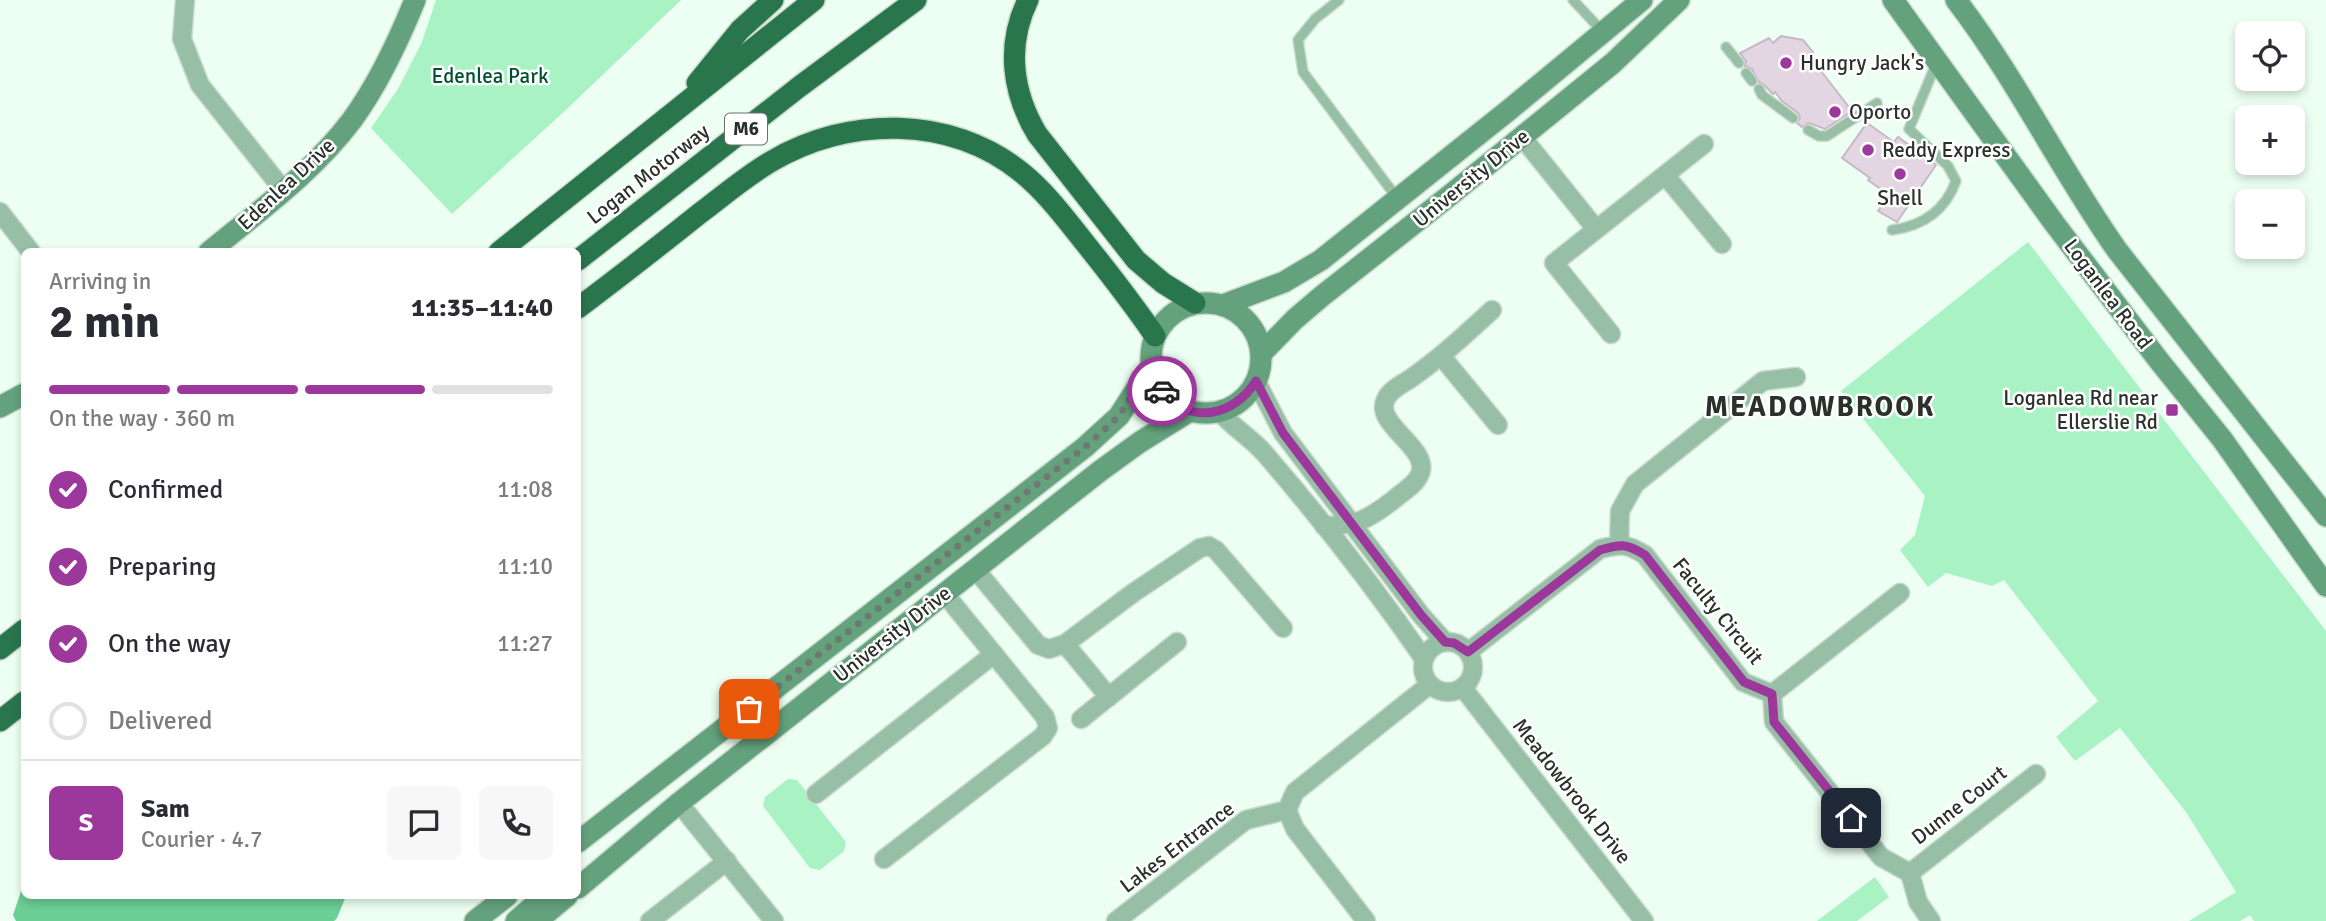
<!DOCTYPE html>
<html lang="en">
<head>
<meta charset="utf-8">
<style>
	:root { --surface:#fff; --page:#f7f7f7; --text:#2b2b33; --muted:#7c7c81; --line:#e1e1e2; --accent:#9c379c }
	body { margin:0; font-family:Signika,sans-serif; background:var(--page); color:var(--text); height:100vh; display:flex; flex-direction:column; font-size:26px; white-space:nowrap }
	* { box-sizing:border-box; margin:0 }
	p { font-size:23px; color:var(--muted) }
	.icon { flex:none; width:38px; height:38px; fill:none; stroke:currentColor; stroke-width:2; stroke-linecap:round; stroke-linejoin:round }
	.map { position:relative; flex:1; overflow:hidden }
	.details { position:absolute; left:21px; top:248px; width:560px; height:651px; display:flex; flex-direction:column; background:var(--surface); border-radius:10px; box-shadow:0 4px 10px #0003 }
	.details>* { flex:none }
	.controls { position:absolute; left:2235px; top:21px; display:grid; gap:14px }
	.controls a { display:grid; place-items:center; width:70px; height:70px; border-radius:10px; background:var(--surface); box-shadow:0 4px 10px #0003; font-size:35px }
	.pin { position:absolute; display:grid; place-items:center; width:60px; height:60px; color:#fff; margin:-30px; border-radius:14px; box-shadow:0 4px 10px #0006 }
	.courier { position:absolute; display:grid; place-items:center; width:70px; height:70px; margin:-35px; border:5px solid #9c379c; border-radius:50%; background:#fff; color:#222; box-shadow:0 2px 9px #0007 }
	.headline em { font-style:normal; font-weight:700 }
	.headline div { display:flex; flex-direction:column-reverse }
	.headline { display:flex; align-items:center; justify-content:space-between; height:119px; padding:0 28px }
	h1 { font-size:46px; font-weight:700; line-height:52px }
	.bar { display:grid; grid-template-columns:repeat(4,1fr); gap:10px 7px; align-content:center; height:84px; padding:0 28px }
	.bar i { height:9px; border-radius:5px; background:var(--line) }
	.bar .current { background:var(--accent) }
	.bar p { grid-column:span 4 }
	.line { display:flex; align-items:center; gap:18px; padding:0 28px; border-top:2px solid var(--line) }
	.line div { flex:1 }
	.round { display:grid; place-items:center; flex:none; width:74px; height:74px; border-radius:10px; background:var(--page) }
	ol { padding:0 28px; list-style:none }
	li { display:flex; align-items:center; gap:21px; height:77px }
	li p { margin-inline-start:auto }
	li .icon { padding:7px; border-radius:50%; background:var(--accent); color:#fff; stroke-width:4 }
	li:last-child { color:var(--muted) }
	li i { width:38px; height:38px; border:4px solid var(--line); border-radius:50% }
	.map>svg:first-child { display:block }
	.green { fill:#a8f2c4 }
	.water { fill:#6ccf96 }
	.building { fill:#e4d5e3; stroke:#c7b8c6; stroke-width:2 }
	.lines { fill:none; stroke-linecap:round; stroke-linejoin:round }
	.lane-casing { stroke:#cadacf; stroke-width:12 }
	.street-casing { stroke:#cadacf; stroke-width:21 }
	.secondary-casing { stroke:#cadacf; stroke-width:24 }
	.highway-casing { stroke:#cadacf; stroke-width:24 }
	.lane { stroke:#97bfa5; stroke-width:9 }
	.street { stroke:#97bfa5; stroke-width:18 }
	.secondary { stroke:#64a27d; stroke-width:21 }
	.highway { stroke:#29764d; stroke-width:21 }
	.done { stroke:#6e7972; stroke-width:7; stroke-dasharray:0 12.6 }
	.route { stroke:#9c379c; stroke-width:9 }
	.poi-dot { fill:#9c379c; stroke:#fff; stroke-width:2.5 }
	.labels { text-anchor:middle; dominant-baseline:central; stroke-width:5; stroke-linejoin:round; paint-order:stroke }
	.shield { fill:#fff; stroke:#6a6f6b; stroke-width:2 }
	.shield-label { font-size:19px; font-weight:bold; fill:#2a312c }
	.poi-label { font-size:21px; fill:#2a312c; stroke:#fff; text-anchor:start }
	.park-label { font-size:21px; fill:#00512d; stroke:#fff }
	.street-label { font-size:21px; fill:#2a312c; stroke:#fff }
	.district-label { font-size:28px; font-weight:bold; letter-spacing:2px; fill:#2a312c; stroke:#fff }
</style>
</head>
<body>
<div class="map">
<svg width="2326" height="921" viewBox="0 0 2326 921">
	<rect width="100%" height="100%" fill="#edfff3"/>
	<g class="green">
		<polygon points="436,0 681,0 568,108 452,214 371,128 398,89 422,42"/>
		<polygon points="2028,242 2326,631 2326,921 2254,921 2250,915 2240,921 2189,921 2236,892 2186,812 2120,728 2075,761 2056,737 2098,701 2004,580 1992,586 1946,573 1928,587 1900,550 1915,535 1925,496 1841,391"/>
		<polygon points="788,779 797,780 846,842 844,851 820,870 810,868 763,806 765,797"/>
		<polygon points="1875,877 1889,897 1857,921 1817,921"/>
	</g>
	<polygon class="water" points="24,882 24,896 346,896 337,918 334,921 16,921 13,915"/>
	<g class="building">
		<polygon points="1781,36 1803,40 1813,52 1810,53 1815,60 1814,62 1852,111 1825,129 1809,123 1802,127 1797,123 1800,118 1798,113 1782,101 1775,92 1773,94 1763,84 1759,82 1752,69 1745,66 1746,61 1740,53 1769,38 1773,43"/>
		<polygon points="1867,123 1894,142 1898,137 1936,165 1897,222 1878,211 1889,195 1868,180 1870,178 1842,158"/>
	</g>
	<g class="lines">
		<g class="lane-casing">
			<g id="lane">
				<polyline points="1339,0 1315,19 1298,40 1303,72 1397,198"/>
				<polyline points="1573,0 1603,32"/>
				<polyline points="1726,47 1739,63"/>
				<polyline points="1746,73 1752,81"/>
				<polyline points="1759,89 1762,95 1793,118"/>
				<polyline points="1808,130 1819,136 1827,136 1877,103"/>
				<path d="M1892,230C1923,226 1945,211 1956,181L1948,166L1909,129L1936,64"/>
			</g>
		</g>
		<g class="street-casing">
			<g id="street">
				<polyline points="185,0 182,39 200,85 284,191"/>
				<polyline points="1522,137 1596,229"/>
				<polyline points="1665,175 1722,244"/>
				<polyline points="0,212 31,252"/>
				<polyline points="1611,334 1554,263 1704,144"/>
				<polyline points="1442,357 1498,425"/>
				<polyline points="1256,381 1283,433 1421,615 1445,642"/>
				<path d="M1219,411C1233,428 1252,438 1266,455C1322,520 1375,588 1424,659"/>
				<path d="M1324,526C1356,525 1366,521 1392,501C1401,493 1414,486 1419,476C1434,449 1372,425 1386,399C1390,390 1402,384 1410,379C1440,358 1465,335 1492,310"/>
				<polyline points="1619,545 1620,511 1635,484 1763,381 1796,377"/>
				<polyline points="975,569 1038,645 1049,649 1065,644 1133,593 1200,548 1209,546 1216,550 1283,628"/>
				<circle cx="1448" cy="667" r="25"/>
				<polyline points="1065,644 1109,697"/>
				<path d="M1468,652L1600,549C1621,544 1626,543 1645,555L1743,682L1772,694L1774,722L1881,857L1910,873L1918,902L1931,921"/>
				<polyline points="1463,688 1644,921"/>
				<polyline points="1772,694 1900,593"/>
				<polyline points="1081,719 1177,642"/>
				<polyline points="816,794 994,654"/>
				<polyline points="679,803 774,921"/>
				<polyline points="1287,810 1295,829 1366,921"/>
				<polyline points="884,859 1043,736 1048,728 1045,717 944,593"/>
				<polyline points="1910,873 2036,774"/>
				<polyline points="650,921 727,861"/>
				<polyline points="1116,921 1246,820 1287,810 1295,792 1429,685"/>
			</g>
		</g>
		<g class="secondary-casing">
			<g id="secondary">
				<polyline points="1893,0 2054,223 2160,362 2222,439 2326,586"/>
				<path d="M1956,0C2016,78 2060,169 2117,250L2326,516"/>
				<path d="M209,252C259,211 313,172 352,120C379,83 398,42 415,0"/>
				<circle cx="1206" cy="358" r="55"/>
				<polyline points="1223,305 1284,282 1321,260 1509,110 1642,0"/>
				<polyline points="1262,353 1295,319 1322,296 1449,196 1613,63 1679,0"/>
				<polyline points="0,407 24,394"/>
				<polyline points="578,842 1085,447 1119,416 1151,366"/>
				<polyline points="578,888 679,803 1100,471 1140,442 1190,411"/>
				<polyline points="475,921 507,896"/>
				<polyline points="516,921 545,896"/>
				<polyline points="537,921 567,896"/>
			</g>
		</g>
		<g class="highway-casing">
			<g id="highway">
				<path d="M1028,0C1006,45 1012,92 1037,134L1136,260L1163,283L1195,303"/>
				<polyline points="697,83 740,30 773,0"/>
				<polyline points="499,252 814,0"/>
				<polyline points="578,260 799,87 916,0"/>
				<path d="M578,308C618,278 659,246 699,214C723,196 746,176 772,161C848,116 950,115 1021,172C1046,192 1065,218 1085,243C1109,273 1133,304 1155,336"/>
				<polyline points="0,649 24,630"/>
				<polyline points="0,721 24,702"/>
			</g>
		</g>
		<use href="#lane" class="lane"/>
		<use href="#street" class="street"/>
		<use href="#secondary" class="secondary"/>
		<use href="#highway" class="highway"/>
	</g>
	<g class="lines">
		<polyline class="done" points="749,709 1085,447 1119,416 1151,366 1156,381 1162,391"/>
		<path class="route" d="M1162,391C1191,426 1234,416 1256,381L1283,433L1421,615L1445,642L1454,643L1468,652L1600,550C1621,544 1626,543 1645,555L1744,682L1772,694L1774,722L1851,818"/>
	</g>
	<g class="poi-dot">
		<circle cx="1786" cy="63" r="7"/>
		<circle cx="1835" cy="112" r="7"/>
		<circle cx="1868" cy="150" r="7"/>
		<circle cx="1900" cy="174" r="7"/>
		<rect x="2165" y="403" width="14" height="14" rx="3.5"/>
	</g>
	<g class="labels">
		<rect class="shield" x="725" y="113.5" width="42" height="31" rx="5"/>
		<g class="shield-label">
			<text x="746" y="129">M6</text>
		</g>
		<g class="poi-label">
			<text x="1800" y="63">Hungry Jack's</text>
			<text x="1849" y="112">Oporto</text>
			<text x="1882" y="150">Reddy Express</text>
			<text x="1900" y="198" text-anchor="middle">Shell</text>
			<text x="2158" y="398" text-anchor="end">Loganlea Rd near<tspan x="2158" dy="24">Ellerslie Rd</tspan></text>
		</g>
		<g class="park-label">
			<text x="490" y="76">Edenlea Park</text>
		</g>
		<g class="street-label">
			<text transform="translate(648 174) rotate(-38)">Logan Motorway</text>
			<text transform="translate(1471 178) rotate(-39)">University Drive</text>
			<text transform="translate(286 184) rotate(-43)">Edenlea Drive</text>
			<text transform="translate(2108 294) rotate(53)">Loganlea Road</text>
			<text transform="translate(1718 611) rotate(51)">Faculty Circuit</text>
			<text transform="translate(892 634) rotate(-38)">University Drive</text>
			<text transform="translate(1572 791) rotate(52)">Meadowbrook Drive</text>
			<text transform="translate(1959 805) rotate(-38)">Dunne Court</text>
			<text transform="translate(1177 847) rotate(-37)">Lakes Entrance</text>
		</g>
		<g class="district-label">
			<text x="1820" y="407">MEADOWBROOK</text>
		</g>
	</g>
</svg>
<div class="controls">
<a><svg class="icon" aria-label="locate" viewBox="0 0 24 24"><circle cx="12" cy="12" r="6"/><path d="M12 2v4M12 18v4M2 12h4M18 12h4"/></svg></a>
<a>+</a>
<a>−</a>
</div>
<div class="pin" style="left:749px;top:709px;background:#ea580c"><svg class="icon" aria-label="bag" viewBox="0 0 24 24"><path d="M5 8h14l-1 12H6zM9 8a3 3 0 0 1 6 0"/></svg></div>
<div class="pin" style="left:1851px;top:818px;background:#1f2937"><svg class="icon" aria-label="home" viewBox="0 0 24 24"><path d="M3 11l9-7 9 7M6 9v11h12V9"/></svg></div>
<div class="courier" style="left:1162px;top:391px"><svg class="icon" aria-label="car" viewBox="0 0 24 24"><path d="M5 17H2v-5l4-1 3-4h7l3 4 3 1v5h-3M9 17h6M6 11h13"/><circle cx="7" cy="17" r="2"/><circle cx="17" cy="17" r="2"/></svg></div>
<section class="details">
<div class="headline"><div><h1>2 min</h1><p>Arriving in</p></div><em>11:35–11:40</em></div>
<div class="bar"><i class="current"></i><i class="current"></i><i class="current"></i><i></i><p>On the way · 360 m</p></div>
<ol>
<li><svg class="icon" aria-label="check" viewBox="0 0 24 24"><path d="M5 12l5 5 9-10"/></svg>Confirmed<p>11:08</p></li>
<li><svg class="icon" aria-label="check" viewBox="0 0 24 24"><path d="M5 12l5 5 9-10"/></svg>Preparing<p>11:10</p></li>
<li><svg class="icon" aria-label="check" viewBox="0 0 24 24"><path d="M5 12l5 5 9-10"/></svg>On the way<p>11:27</p></li>
<li><i></i>Delivered</li>
</ol>
<div class="line" style="height:126px"><b class="round" style="background:var(--accent);color:#fff">S</b><div><b>Sam</b><p>Courier · 4.7</p></div><a class="round"><svg class="icon" aria-label="chat" viewBox="0 0 24 24"><path d="M4 5h16v11H9l-5 4z"/></svg></a><a class="round"><svg class="icon" aria-label="phone" viewBox="0 0 24 24"><path d="M5 4h4l2 5-3 2q2 4 5 5l2-3 5 2v4C11 20 4 13 5 4z"/></svg></a></div>
</section>
</div>
</body>
</html>
